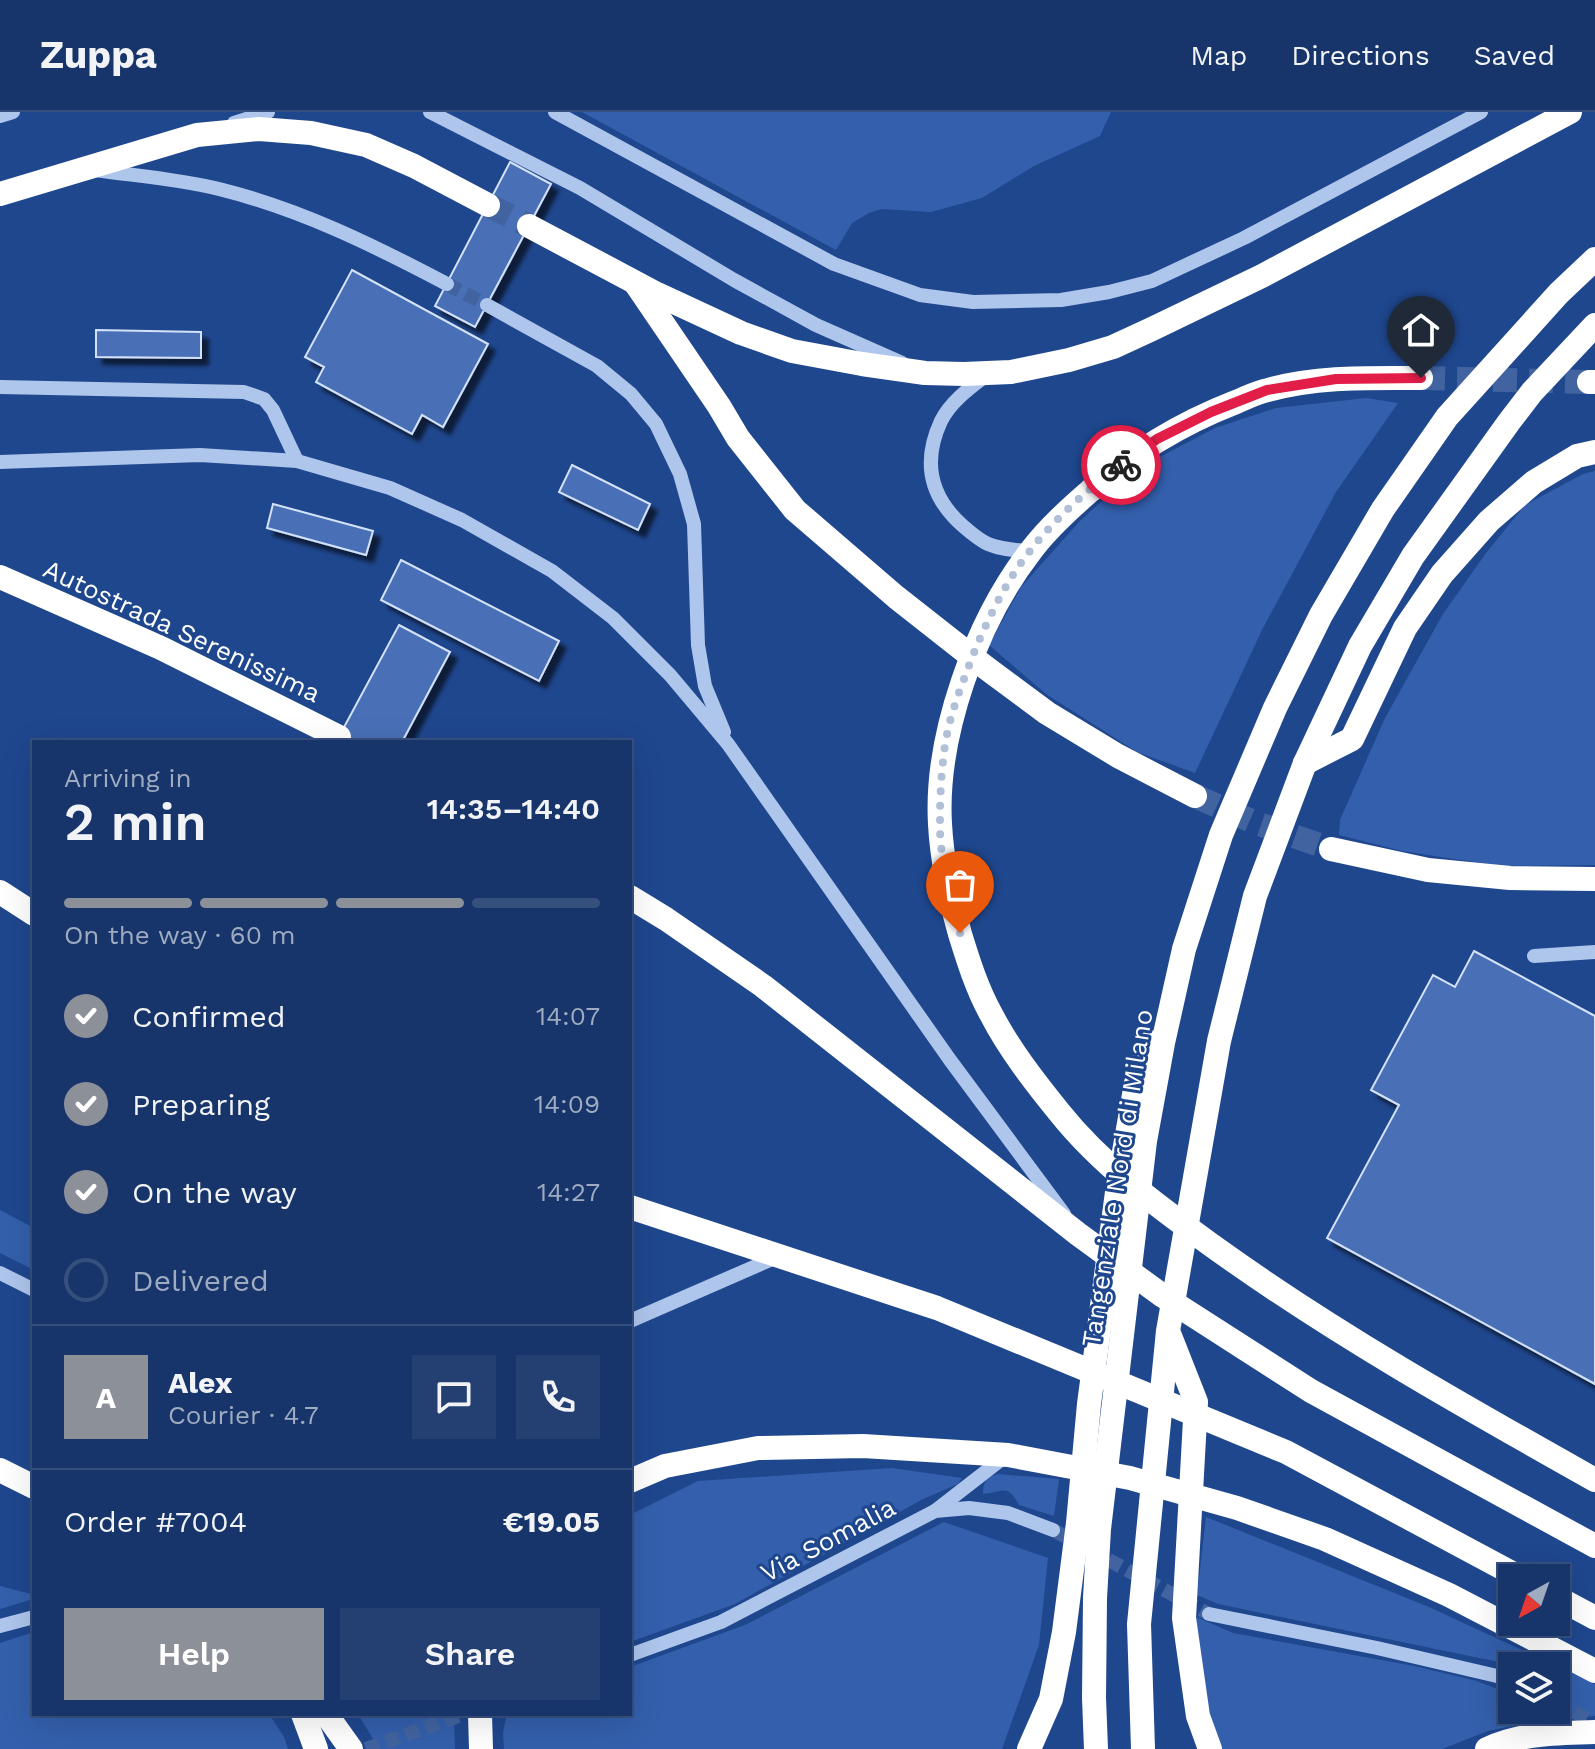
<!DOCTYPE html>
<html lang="en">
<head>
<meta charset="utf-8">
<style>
	:root { --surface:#17356a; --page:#244072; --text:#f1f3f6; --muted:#9eabc1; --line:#36507e; --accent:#8c9099 }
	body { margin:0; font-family:"Work Sans",sans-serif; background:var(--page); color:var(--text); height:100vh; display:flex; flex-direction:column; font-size:30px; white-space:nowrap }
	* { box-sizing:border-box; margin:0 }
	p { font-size:26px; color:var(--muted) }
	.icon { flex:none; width:44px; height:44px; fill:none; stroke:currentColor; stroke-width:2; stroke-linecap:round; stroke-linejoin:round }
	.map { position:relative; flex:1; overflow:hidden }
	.sheet { position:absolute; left:32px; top:628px; width:600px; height:976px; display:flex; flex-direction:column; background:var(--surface); border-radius:0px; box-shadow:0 8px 32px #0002,0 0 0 2px var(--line) }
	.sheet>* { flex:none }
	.needle { width:52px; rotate:220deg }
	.controls { position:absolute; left:1498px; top:1452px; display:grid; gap:16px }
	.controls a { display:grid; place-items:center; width:72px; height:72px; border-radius:0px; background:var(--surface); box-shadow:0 8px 32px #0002,0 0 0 2px var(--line); font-size:40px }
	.pin { position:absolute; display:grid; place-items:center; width:68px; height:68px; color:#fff; margin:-82px -34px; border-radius:50% 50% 50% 0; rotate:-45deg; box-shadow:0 0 8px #0007 }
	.pin .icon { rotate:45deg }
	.courier { position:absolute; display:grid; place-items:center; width:80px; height:80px; margin:-40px; border:6px solid #e11d48; border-radius:50%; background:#fff; color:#222; box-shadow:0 2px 10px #0007 }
	.head em { font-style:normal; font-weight:600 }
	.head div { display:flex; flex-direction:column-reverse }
	.head { display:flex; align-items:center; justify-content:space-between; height:136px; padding:0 32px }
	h1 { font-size:52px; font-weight:600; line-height:60px }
	.bar { display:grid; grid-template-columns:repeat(4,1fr); gap:12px 8px; align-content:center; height:96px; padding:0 32px }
	.bar i { height:10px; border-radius:6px; background:var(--line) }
	.bar .active { background:var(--accent) }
	.bar p { grid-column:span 4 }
	.line { display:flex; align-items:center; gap:20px; padding:0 32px; border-top:2px solid var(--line) }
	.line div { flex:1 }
	.round { display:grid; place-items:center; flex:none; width:84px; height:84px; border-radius:0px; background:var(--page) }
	ol { padding:0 32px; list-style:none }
	li { display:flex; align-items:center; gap:24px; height:88px }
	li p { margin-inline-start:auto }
	li .icon { padding:8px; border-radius:50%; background:var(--accent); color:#fff; stroke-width:4 }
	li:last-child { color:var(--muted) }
	li i { width:44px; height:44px; border:4px solid var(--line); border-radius:50% }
	.cta { display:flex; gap:16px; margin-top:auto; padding:16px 32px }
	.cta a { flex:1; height:92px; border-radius:0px; background:var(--accent); color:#fff; font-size:32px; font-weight:600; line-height:92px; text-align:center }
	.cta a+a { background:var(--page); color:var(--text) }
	header { display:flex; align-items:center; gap:48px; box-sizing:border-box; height:112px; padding:0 40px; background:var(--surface); border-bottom:2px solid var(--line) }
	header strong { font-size:38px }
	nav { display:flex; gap:44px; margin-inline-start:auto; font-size:28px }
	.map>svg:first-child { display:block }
	.green { fill:#335fac }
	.building { fill:#4870b6; stroke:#d4e2f9; stroke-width:2; filter:url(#shadow) }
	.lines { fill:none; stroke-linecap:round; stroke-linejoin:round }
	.minor-tunnel { stroke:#41639f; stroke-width:14; stroke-dasharray:14 7; stroke-linecap:butt }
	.highway-tunnel { stroke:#41639f; stroke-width:24; stroke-dasharray:24 12; stroke-linecap:butt }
	.minor { stroke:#aec5ec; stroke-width:14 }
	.highway { stroke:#fff; stroke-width:24 }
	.done { stroke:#b1bfd7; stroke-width:8; stroke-dasharray:0 14.4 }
	.route { stroke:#e11d48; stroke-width:10 }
	.labels { text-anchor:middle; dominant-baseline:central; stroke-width:6; stroke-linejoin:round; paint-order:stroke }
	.street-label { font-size:26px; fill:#fff; stroke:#1f478e }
</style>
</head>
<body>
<header>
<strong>Zuppa</strong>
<nav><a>Map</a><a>Directions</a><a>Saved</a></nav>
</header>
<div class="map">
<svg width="1595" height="1637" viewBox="0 0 1595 1637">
	<defs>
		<filter id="shadow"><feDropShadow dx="7" dy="7" stdDeviation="2" flood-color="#0009"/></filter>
	</defs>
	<rect width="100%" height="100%" fill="#1f478e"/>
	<g class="green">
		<polygon points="582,0 1111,0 1100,24 1034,54 982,86 931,100 882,97 869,101 852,111 836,138"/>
		<polygon points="1366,286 1398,291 1336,380 1263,516 1195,661 1137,640 1046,582 989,533 1021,475 1080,409 1137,357 1215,316 1276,296"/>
		<polygon points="1595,359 1595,753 1500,754 1402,739 1339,723 1340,708 1385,606 1443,502 1486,441 1525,393 1583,362"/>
		<polygon points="0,1098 34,1116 34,1158 0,1141"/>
		<polygon points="892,1356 962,1366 958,1372 923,1387 735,1492 630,1530 630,1403 698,1369"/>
		<path d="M998,1362L1059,1367L1054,1404L1019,1393C1007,1371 1004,1380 983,1382C983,1370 986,1365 998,1362Z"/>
		<polygon points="1206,1405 1429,1495 1556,1554 1518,1554 1218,1492 1197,1483"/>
		<polygon points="944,1410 1048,1446 1039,1533 1002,1637 504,1637 503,1621 506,1605 513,1602 630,1602 630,1555 745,1513"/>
		<polygon points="0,1474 31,1482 30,1488 0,1497"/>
		<polygon points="1194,1504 1233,1521 1414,1554 1477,1569 1512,1583 1512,1598 1556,1598 1556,1593 1564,1575 1556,1571 1556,1554 1595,1572 1595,1604 1529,1610 1488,1619 1442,1637 1221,1637 1210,1604"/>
		<polygon points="34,1520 34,1602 269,1602 284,1625 288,1637 0,1637 0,1531"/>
		<polygon points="358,1602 454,1602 455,1637 379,1637"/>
	</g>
	<g class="building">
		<polygon points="510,50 551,72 475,215 435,194"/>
		<polygon points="352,158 488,232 443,315 422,303 412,322 316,270 324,255 305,245"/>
		<polygon points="96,218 201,220 201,246 96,245"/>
		<polygon points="572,353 650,392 638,418 559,380"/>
		<polygon points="273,392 373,419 366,443 267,416"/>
		<polygon points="401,448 559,529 539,569 381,488"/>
		<polygon points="399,513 450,540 402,630 336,630"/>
		<polygon points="1474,839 1595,904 1595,1272 1327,1126 1399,993 1371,978 1433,863 1455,875"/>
	</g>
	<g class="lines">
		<g class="minor-tunnel">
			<polyline points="447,172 487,193"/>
			<polyline points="1053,1418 1209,1502"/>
			<polyline points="1556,1590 1595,1611"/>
			<polyline points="366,1637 464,1602"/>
		</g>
		<g class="highway-tunnel">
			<polyline points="488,93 529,114"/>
			<polyline points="1421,266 1589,270"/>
			<polyline points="1195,684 1256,711 1331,737"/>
		</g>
		<g class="minor">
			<polyline points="430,0 580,76 734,168 816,213 902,251"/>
			<polyline points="555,0 834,152 920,183 973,190 1061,188 1109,180 1152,169 1244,126 1481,0"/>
			<polyline points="0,4 13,0"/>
			<polyline points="234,11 268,0"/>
			<path d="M96,58C137,64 179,67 219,77C300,97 373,133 447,172"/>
			<polyline points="487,193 597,254 631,282 656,312 680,362 694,412 698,533 705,574 724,620"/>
			<path d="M988,262C971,275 951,289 941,309C922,350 930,385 963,414C971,421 979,428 988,432C1002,438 1016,438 1030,439"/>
			<polyline points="0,275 244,280 264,287 273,298 297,349"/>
			<polyline points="0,350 200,343 297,349 390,376 462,408 552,459 613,506 670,563 728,632 950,948 1064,1102"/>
			<polyline points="1534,844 1595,840"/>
			<polyline points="0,1161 34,1178"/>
			<polyline points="630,1209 779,1144"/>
			<polyline points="935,1399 1007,1343"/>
			<polyline points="1209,1502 1377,1536 1497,1564 1512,1569"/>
			<polyline points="0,1514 34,1505"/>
			<polyline points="630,1543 721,1510 935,1399 969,1396 1008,1401 1053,1418"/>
		</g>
		<g class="highway">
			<polyline points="0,82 197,23 259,17 311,21 366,33 414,54 488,93"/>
			<polyline points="529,114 657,182 741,221 792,239 862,252 925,261 964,262 1011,260 1069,248 1113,235 1152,217 1262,164 1570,0"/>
			<polyline points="636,172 719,294 738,326 795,398 896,485 985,555 1047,601 1118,644 1195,684"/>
			<path d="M1421,266C1370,266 1318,264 1268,278C1257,280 1246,286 1236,290C1182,311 1133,340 1090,379C1069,397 1047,417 1030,440C976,510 935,624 940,712C942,750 950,786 960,822C968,848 977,877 991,902C1009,937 1034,969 1059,1000C1102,1054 1159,1095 1214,1135C1335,1222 1465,1295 1595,1368"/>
			<polyline points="1589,270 1595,270"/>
			<polyline points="0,465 161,536 339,625"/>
			<polyline points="1305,651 1352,627 1405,516 1442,462 1489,409 1534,370 1577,344 1595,340"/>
			<polyline points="1331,737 1428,758 1510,766 1595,767"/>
			<polyline points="0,780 34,802"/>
			<polyline points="630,785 666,807 763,874 1078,1122 1163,1184 1311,1279 1595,1434"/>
			<polyline points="630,1095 937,1196 1286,1340 1521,1466"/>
			<polyline points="1170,1224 1196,1290 1184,1506 1198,1604 1210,1637"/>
			<polyline points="0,1358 34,1375"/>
			<polyline points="630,1369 665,1354 758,1336 863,1334 1008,1343 1130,1366 1237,1396 1325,1427 1449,1483 1595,1559"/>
			<polyline points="1556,1485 1595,1506"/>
			<polyline points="303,1602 316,1637"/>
			<polyline points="326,1602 351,1637"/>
			<polyline points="480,1602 481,1637"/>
			<polyline points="1029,1637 1051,1587 1064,1520 1078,1411 1089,1292 1117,1080 1136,971 1151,930"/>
			<polyline points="1096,1637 1094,1586 1095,1486 1099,1417 1145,1029 1163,931 1184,837 1221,723 1275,596 1321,503 1383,397 1447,305 1559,181 1595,147"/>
			<polyline points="1143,1637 1139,1512 1168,1219 1219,929 1255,784 1305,651 1360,534 1413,444 1509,310 1532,280 1595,213"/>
			<path d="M1487,1637C1520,1621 1559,1621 1595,1620"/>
		</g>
	</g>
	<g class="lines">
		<path class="done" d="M960,821C950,786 939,745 940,708C940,686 941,663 944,641C947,613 957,585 967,559C978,529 992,498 1008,471C1035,425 1078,384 1121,353"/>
		<polyline class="route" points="1121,353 1157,327 1211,300 1267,278 1336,267 1421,266"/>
	</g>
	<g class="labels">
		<g class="street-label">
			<text transform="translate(182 519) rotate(25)">Autostrada Serenissima</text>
			<text transform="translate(1117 1066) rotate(-81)">Tangenziale Nord di Milano</text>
			<text transform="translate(828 1428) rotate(-28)">Via Somalia</text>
		</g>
	</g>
</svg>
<div class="controls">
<a><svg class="needle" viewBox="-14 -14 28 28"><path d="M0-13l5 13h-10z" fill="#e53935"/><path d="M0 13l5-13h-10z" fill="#9eabc1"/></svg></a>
<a><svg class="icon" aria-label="layers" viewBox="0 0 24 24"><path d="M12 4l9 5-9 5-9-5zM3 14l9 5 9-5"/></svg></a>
</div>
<div class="pin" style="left:960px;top:821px;background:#ea580c"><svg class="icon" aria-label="bag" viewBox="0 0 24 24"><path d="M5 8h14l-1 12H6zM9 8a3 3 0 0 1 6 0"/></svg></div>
<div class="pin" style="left:1421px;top:266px;background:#1f2937"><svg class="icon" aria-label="home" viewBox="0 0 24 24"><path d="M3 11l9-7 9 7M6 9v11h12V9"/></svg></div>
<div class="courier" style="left:1121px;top:353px"><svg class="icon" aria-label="bike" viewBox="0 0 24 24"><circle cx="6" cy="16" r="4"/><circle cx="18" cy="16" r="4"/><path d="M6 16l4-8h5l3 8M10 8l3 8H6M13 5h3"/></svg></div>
<section class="sheet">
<div class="head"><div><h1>2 min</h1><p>Arriving in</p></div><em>14:35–14:40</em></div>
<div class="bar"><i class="active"></i><i class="active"></i><i class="active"></i><i></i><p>On the way · 60 m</p></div>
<ol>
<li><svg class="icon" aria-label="check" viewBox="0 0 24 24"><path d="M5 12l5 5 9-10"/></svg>Confirmed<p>14:07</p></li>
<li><svg class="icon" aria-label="check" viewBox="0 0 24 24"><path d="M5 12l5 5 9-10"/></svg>Preparing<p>14:09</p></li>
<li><svg class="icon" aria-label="check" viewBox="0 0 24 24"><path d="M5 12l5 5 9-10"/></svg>On the way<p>14:27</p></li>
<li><i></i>Delivered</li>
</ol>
<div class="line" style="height:144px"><b class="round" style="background:var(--accent);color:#fff">A</b><div><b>Alex</b><p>Courier · 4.7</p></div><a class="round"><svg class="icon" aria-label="chat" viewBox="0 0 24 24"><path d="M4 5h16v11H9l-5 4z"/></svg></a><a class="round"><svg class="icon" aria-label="phone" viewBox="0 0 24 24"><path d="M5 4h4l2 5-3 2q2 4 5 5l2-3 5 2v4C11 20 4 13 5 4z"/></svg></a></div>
<div class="line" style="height:104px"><div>Order #7004</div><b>€19.05</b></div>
<div class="cta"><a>Help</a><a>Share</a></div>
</section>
</div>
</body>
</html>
